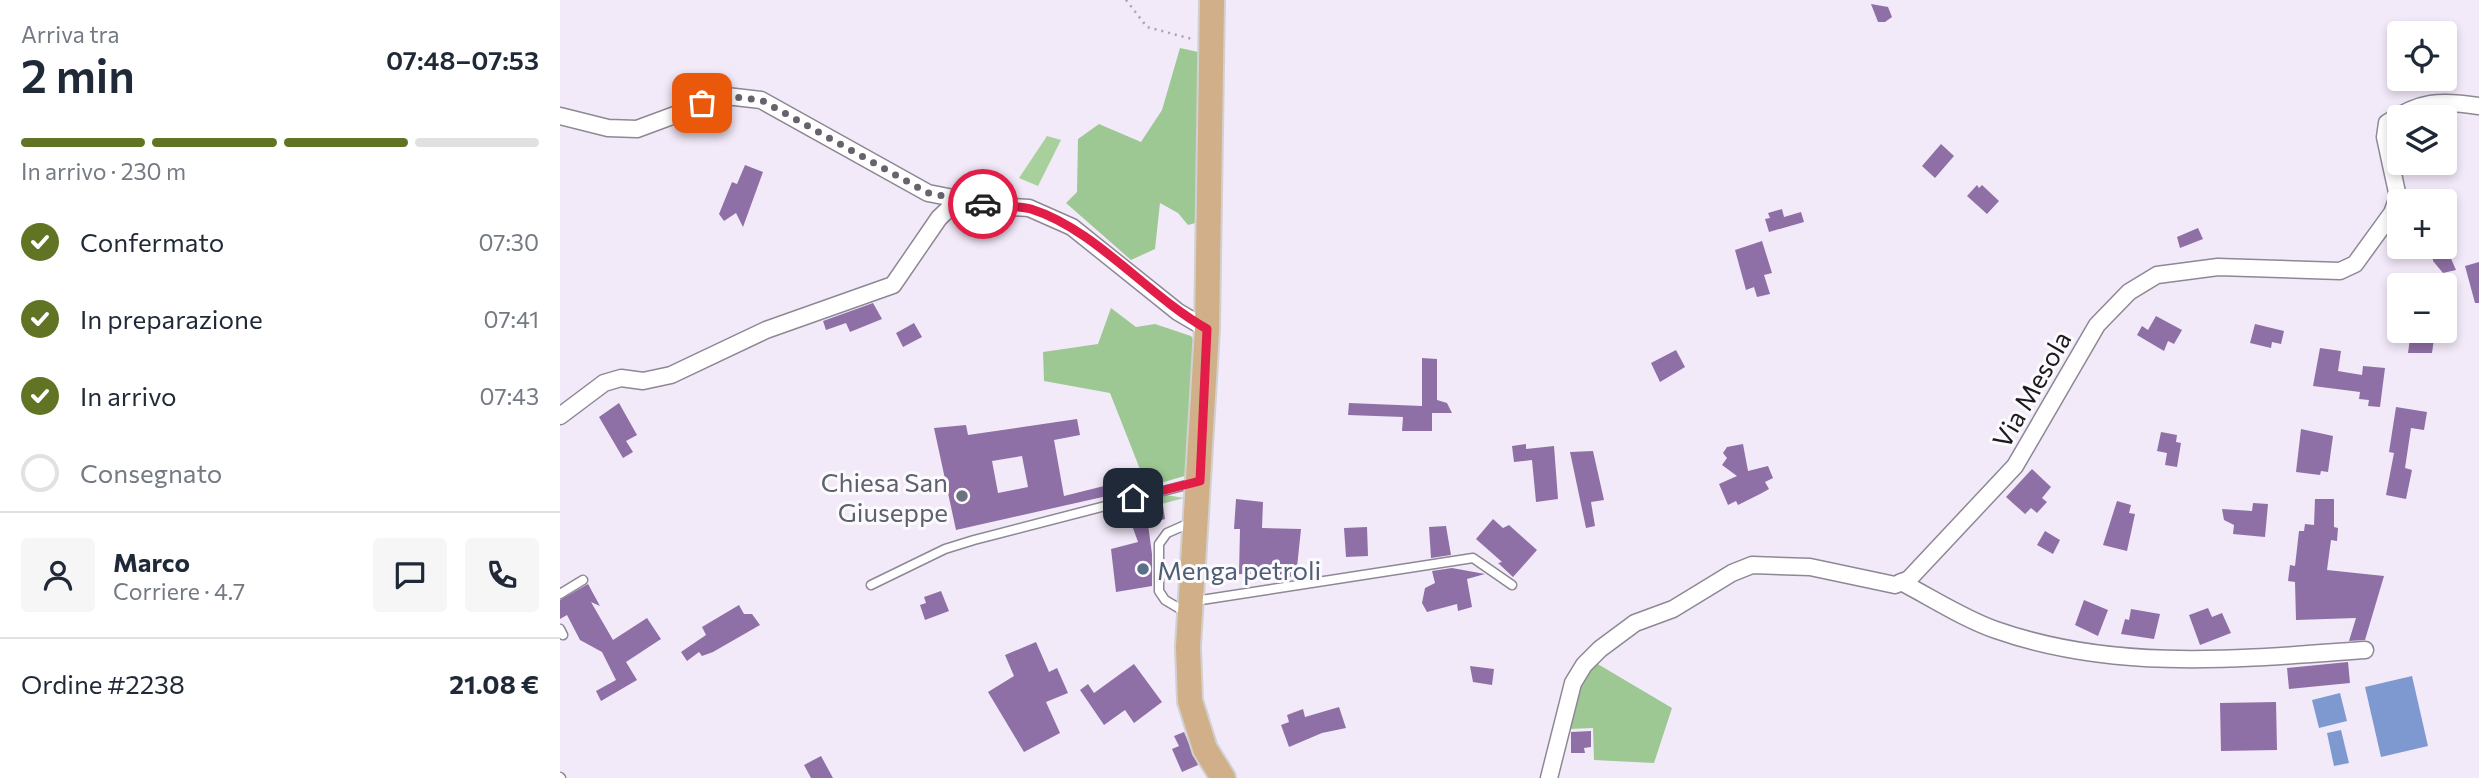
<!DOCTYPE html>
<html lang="it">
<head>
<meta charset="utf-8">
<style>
	:root { --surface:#fff; --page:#f6f6f7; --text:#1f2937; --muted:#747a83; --line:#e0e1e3; --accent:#607424 }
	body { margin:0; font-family:Commissioner,sans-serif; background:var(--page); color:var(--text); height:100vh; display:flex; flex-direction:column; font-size:26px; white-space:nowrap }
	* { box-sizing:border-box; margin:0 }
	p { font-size:23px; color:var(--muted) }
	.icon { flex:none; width:38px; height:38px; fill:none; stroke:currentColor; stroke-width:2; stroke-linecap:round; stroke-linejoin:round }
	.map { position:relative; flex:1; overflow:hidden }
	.side { display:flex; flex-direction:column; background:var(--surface); width:560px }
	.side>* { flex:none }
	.tools { position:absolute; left:1827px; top:21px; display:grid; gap:14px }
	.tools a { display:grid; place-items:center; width:70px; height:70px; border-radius:7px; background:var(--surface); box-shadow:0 4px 10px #0003; font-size:35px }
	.pin { position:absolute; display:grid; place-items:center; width:60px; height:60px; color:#fff; margin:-30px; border-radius:14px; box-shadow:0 4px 10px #0006 }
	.courier { position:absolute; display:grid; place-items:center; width:70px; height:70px; margin:-35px; border:5px solid #e11d48; border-radius:50%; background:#fff; color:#222; box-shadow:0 2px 9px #0007 }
	.summary em { font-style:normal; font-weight:600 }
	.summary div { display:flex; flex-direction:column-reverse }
	.summary { display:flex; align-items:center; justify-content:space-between; height:119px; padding:0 21px }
	h1 { font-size:46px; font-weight:600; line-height:52px }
	.bar { display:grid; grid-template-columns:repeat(4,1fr); gap:10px 7px; align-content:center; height:84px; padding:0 21px }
	.bar i { height:9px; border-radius:5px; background:var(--line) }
	.bar .on { background:var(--accent) }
	.bar p { grid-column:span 4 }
	.line { display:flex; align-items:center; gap:18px; padding:0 21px; border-top:2px solid var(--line) }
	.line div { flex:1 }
	.round { display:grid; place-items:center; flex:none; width:74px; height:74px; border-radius:7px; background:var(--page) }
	ol { padding:0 21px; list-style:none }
	li { display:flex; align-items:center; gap:21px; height:77px }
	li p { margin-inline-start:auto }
	li .icon { padding:7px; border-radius:50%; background:var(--accent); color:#fff; stroke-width:4 }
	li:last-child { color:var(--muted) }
	li i { width:38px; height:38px; border:4px solid var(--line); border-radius:50% }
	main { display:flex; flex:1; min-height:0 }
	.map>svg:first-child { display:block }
	.green { fill:#a7d09c }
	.forest { fill:#9dc893 }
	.water { fill:#7e99cf }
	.building { fill:#8f70a6; fill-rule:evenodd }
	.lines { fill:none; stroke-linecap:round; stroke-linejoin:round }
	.service-casing { stroke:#8e8794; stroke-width:11 }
	.minor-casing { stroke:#8e8794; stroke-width:19 }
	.primary-casing { stroke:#d2d1d2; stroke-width:28 }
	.path { stroke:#aaa3af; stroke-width:2.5; stroke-dasharray:2 5; stroke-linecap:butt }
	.service { stroke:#fff; stroke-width:8 }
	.minor { stroke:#fff; stroke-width:16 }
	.primary { stroke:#d0af89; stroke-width:24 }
	.done { stroke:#67626b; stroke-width:7; stroke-dasharray:0 12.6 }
	.route { stroke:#e11d48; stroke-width:9 }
	.worship-dot { fill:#6b7280; stroke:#fcfafd; stroke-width:2.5 }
	.service-dot { fill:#5c6f8a; stroke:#fcfafd; stroke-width:2.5 }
	.labels { text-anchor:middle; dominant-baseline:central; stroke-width:6; stroke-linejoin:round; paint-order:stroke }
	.street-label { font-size:26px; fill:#1c191f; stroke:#fcfafd }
	.worship-label { font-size:26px; fill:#5b616d; stroke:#fcfafd; text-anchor:end }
	.service-label { font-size:26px; fill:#4e5e75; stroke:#fcfafd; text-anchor:start }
</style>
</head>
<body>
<main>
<section class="side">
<div class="summary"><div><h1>2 min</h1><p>Arriva tra</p></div><em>07:48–07:53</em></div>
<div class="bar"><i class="on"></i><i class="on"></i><i class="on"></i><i></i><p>In arrivo · 230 m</p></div>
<ol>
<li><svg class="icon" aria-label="check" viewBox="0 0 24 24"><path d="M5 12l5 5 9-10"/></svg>Confermato<p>07:30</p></li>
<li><svg class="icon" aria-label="check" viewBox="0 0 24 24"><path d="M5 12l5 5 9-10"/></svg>In preparazione<p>07:41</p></li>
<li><svg class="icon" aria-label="check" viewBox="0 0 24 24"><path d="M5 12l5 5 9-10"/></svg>In arrivo<p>07:43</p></li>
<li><i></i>Consegnato</li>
</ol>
<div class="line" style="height:126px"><a class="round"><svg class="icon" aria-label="person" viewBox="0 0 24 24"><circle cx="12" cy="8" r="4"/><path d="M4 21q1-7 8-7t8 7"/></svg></a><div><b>Marco</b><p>Corriere · 4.7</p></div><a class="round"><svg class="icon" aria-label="chat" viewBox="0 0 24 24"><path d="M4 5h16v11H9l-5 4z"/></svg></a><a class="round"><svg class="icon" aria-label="phone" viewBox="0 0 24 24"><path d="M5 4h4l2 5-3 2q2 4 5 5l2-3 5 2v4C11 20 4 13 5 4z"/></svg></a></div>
<div class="line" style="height:91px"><div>Ordine #2238</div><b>21.08 €</b></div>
</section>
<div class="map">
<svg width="1919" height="778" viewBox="0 0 1919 778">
	<rect width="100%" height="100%" fill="#f3eaf9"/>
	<g class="green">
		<polygon points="487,136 501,140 478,186 459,178"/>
		<polygon points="606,495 624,498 553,517 551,508"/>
	</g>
	<g class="forest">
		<polygon points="620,48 638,52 639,222 628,225 618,213 600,203 595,249 571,260 506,203 517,192 518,139 539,124 581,142 602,110"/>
		<polygon points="551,308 576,327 595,324 631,336 637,345 628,475 587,487 550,393 484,381 483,352 538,344"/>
		<polygon points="1036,663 1112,708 1094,763 1034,760 1033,728 1009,729 1015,695"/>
	</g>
	<g class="water">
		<polygon points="1852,676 1868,746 1821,757 1805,687"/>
		<polygon points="1780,693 1787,721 1759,728 1752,700"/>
		<polygon points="1781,730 1789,763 1774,766 1767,733"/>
	</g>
	<g class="building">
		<polygon points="1311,4 1328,7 1332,17 1325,22 1318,22"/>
		<polygon points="1381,144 1394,156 1375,178 1362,166"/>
		<polygon points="185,165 203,172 183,227 176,213 164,221 159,214 172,182 177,184"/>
		<polygon points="1417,185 1419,188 1422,185 1439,201 1427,214 1407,196"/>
		<polygon points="1222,209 1224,217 1241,212 1244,222 1209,232 1205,219 1210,218 1208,213"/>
		<polygon points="1638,228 1643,239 1620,248 1617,237"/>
		<polygon points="1202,241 1212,273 1204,275 1210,294 1197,297 1194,287 1186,290 1175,250"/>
		<polygon points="1872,247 1886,247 1896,270 1883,273 1873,261"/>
		<polygon points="1919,262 1919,303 1915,303 1905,266"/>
		<polygon points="313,303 322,319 290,332 286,323 266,330 263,321"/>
		<polygon points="1596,316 1622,330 1614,344 1608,341 1604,351 1577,335 1582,326 1588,330"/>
		<polygon points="354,323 362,337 343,347 336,333"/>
		<polygon points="1695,324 1724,331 1721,344 1712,342 1711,348 1690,343"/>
		<polygon points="1851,331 1875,331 1872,353 1848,353"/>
		<polygon points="1760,348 1781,351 1778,371 1802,375 1803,366 1825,368 1820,407 1808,406 1809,400 1799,399 1800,392 1753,386"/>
		<polygon points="1116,350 1125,367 1100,382 1091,363"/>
		<polygon points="862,358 877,359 877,400 887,403 892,413 872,413 872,431 842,431 843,417 788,415 789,403 862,406"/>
		<polygon points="59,403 77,435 66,441 73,452 63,458 39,417"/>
		<polygon points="1836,407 1867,412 1864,430 1851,428 1845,468 1852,470 1846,499 1826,495 1834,453 1829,452"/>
		<path d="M517,419L520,435L494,440L504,496L584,476L587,487L396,530L374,428L406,425L408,435ZM462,456L468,487L438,493L432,461Z"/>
		<polygon points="1741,429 1773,436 1768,472 1761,471 1760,475 1736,472"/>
		<polygon points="1601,432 1617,435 1616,442 1621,443 1617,467 1605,465 1607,453 1597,451"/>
		<polygon points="966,444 966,449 994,446 998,499 976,502 972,460 954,462 952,446"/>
		<polygon points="1183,444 1188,471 1208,466 1213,478 1205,482 1209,489 1202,493 1178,505 1176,501 1168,505 1159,484 1177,476 1162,465 1167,458 1163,453 1167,447"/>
		<polygon points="1033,451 1044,500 1031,502 1035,526 1026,528 1010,452"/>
		<polygon points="1472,469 1491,487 1482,498 1487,502 1477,513 1471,508 1465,514 1446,497"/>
		<polygon points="676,499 703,502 702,528 741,529 736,577 713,576 713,569 691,568 691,574 679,574 680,529 674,529"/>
		<polygon points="1755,499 1774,499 1774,527 1778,528 1777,541 1771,540 1767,570 1824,576 1805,640 1789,641 1796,618 1736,620 1735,582 1728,581 1730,565 1735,566 1739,531 1744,531 1745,524 1754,525"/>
		<polygon points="1557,501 1571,505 1569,513 1575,514 1567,551 1543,545"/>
		<polygon points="1693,503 1708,504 1705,537 1673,534 1674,525 1664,520 1662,509 1692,511"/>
		<polygon points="603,505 605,519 588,524 592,554 592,586 556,592 551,549 578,542 568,514"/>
		<polygon points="933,519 943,528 949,525 977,550 953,577 938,563 942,562 916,539"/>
		<polygon points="886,526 891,555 871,558 869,527"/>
		<polygon points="807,527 808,556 786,557 784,528"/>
		<polygon points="1485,531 1500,540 1493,554 1477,545"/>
		<polygon points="892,568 925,574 907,579 912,607 898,611 897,604 867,612 862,603 865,588 875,583 872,571"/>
		<polygon points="28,584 40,606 31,602 53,640 87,618 101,639 66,662 77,680 41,701 36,691 56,680 42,652 20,640 7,615 0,619 0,600"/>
		<polygon points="381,591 389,611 365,620 360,605 366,603 364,597"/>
		<polygon points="1524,600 1548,610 1538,636 1515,625"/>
		<polygon points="179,605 184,614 192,614 200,625 153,652 142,656 139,652 127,661 121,652 146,635 142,627"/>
		<polygon points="1648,608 1652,617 1662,613 1671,633 1640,645 1629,615"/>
		<polygon points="1571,609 1600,614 1594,639 1561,634 1565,619 1569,620"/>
		<polygon points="476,642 489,672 497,668 508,693 486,702 500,733 464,752 428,692 454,676 445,655"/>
		<polygon points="1788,662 1790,683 1729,689 1727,668"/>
		<polygon points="574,664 602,702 574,723 565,710 544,725 520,690 528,684 534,693"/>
		<polygon points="910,666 934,669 932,685 913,682"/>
		<polygon points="1716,702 1717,750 1661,751 1660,703"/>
		<polygon points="779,707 786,728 762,733 729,747 721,725 729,722 727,715 743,709 745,717"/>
		<polygon points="1031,731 1031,747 1024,748 1025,753 1011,753 1011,732"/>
		<polygon points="624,732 638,765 622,772 612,749 619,746 614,736"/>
		<polygon points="261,756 273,778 251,778 244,765"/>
	</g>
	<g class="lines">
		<g class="service-casing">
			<g id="service">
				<polyline points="311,585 385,549 414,540 634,483"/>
				<polyline points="0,594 23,580"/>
				<polyline points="635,601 913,558 952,585"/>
				<polyline points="627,613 605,600 599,591 599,544 607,533 632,522"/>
				<polyline points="0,629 3,635"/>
				<polyline points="0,777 1,778"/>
			</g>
		</g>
		<g class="minor-casing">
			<g id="minor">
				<polyline points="0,116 48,128 77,129 166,96 201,100 368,193 434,206 469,208 512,227 618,312 647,329"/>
				<polyline points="0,416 44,383 61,378 83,381 111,375 206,330 333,285 379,218 399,199"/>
				<path d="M1341,582C1372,598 1404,619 1436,630C1556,672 1681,659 1805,650"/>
				<path d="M989,778L1013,683L1024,665L1040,649L1075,623L1113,609L1172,573L1192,565L1250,567L1335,585L1349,579L1455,466L1537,325L1569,292L1597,275L1658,267L1780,271L1795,264L1832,213L1838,197L1825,137L1827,123C1860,101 1880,100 1919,106"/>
			</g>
		</g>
		<g class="primary-casing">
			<polyline id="primary" points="652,0 647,329 628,647 630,701 645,749 663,778"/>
		</g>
		<polyline class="path" points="566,0 587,27 632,39"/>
		<use href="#service" class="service"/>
		<use href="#minor" class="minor"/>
		<use href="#primary" class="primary"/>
	</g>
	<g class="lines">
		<polyline class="done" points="142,103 166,96 201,100 368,193 423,204"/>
		<path class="route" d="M423,204C439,207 456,205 471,209C535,229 587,295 647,329L640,481L573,498"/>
	</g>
	<circle class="worship-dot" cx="402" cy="496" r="7"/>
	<circle class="service-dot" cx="583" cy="569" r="7"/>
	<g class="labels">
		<g class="street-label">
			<text transform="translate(1471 389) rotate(-60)">Via Mesola</text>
		</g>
		<g class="worship-label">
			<text x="388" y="481">Chiesa San<tspan x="388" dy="30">Giuseppe</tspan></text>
		</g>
		<g class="service-label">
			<text x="597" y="569">Menga petroli</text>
		</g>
	</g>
</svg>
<div class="tools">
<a><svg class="icon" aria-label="locate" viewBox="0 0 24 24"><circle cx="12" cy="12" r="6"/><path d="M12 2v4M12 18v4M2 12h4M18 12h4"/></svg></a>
<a><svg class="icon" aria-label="layers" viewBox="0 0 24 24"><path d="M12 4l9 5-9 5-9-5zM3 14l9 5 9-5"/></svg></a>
<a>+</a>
<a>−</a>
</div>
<div class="pin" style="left:142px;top:103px;background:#ea580c"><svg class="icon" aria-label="bag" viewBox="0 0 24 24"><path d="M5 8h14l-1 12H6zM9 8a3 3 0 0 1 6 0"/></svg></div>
<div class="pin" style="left:573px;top:498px;background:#1f2937"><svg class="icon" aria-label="home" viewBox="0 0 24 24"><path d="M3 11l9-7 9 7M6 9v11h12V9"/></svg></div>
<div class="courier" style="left:423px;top:204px"><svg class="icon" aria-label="car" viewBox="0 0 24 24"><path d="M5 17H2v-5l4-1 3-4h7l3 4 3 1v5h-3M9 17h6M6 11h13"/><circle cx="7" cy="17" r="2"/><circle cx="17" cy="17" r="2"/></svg></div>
</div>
</main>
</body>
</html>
